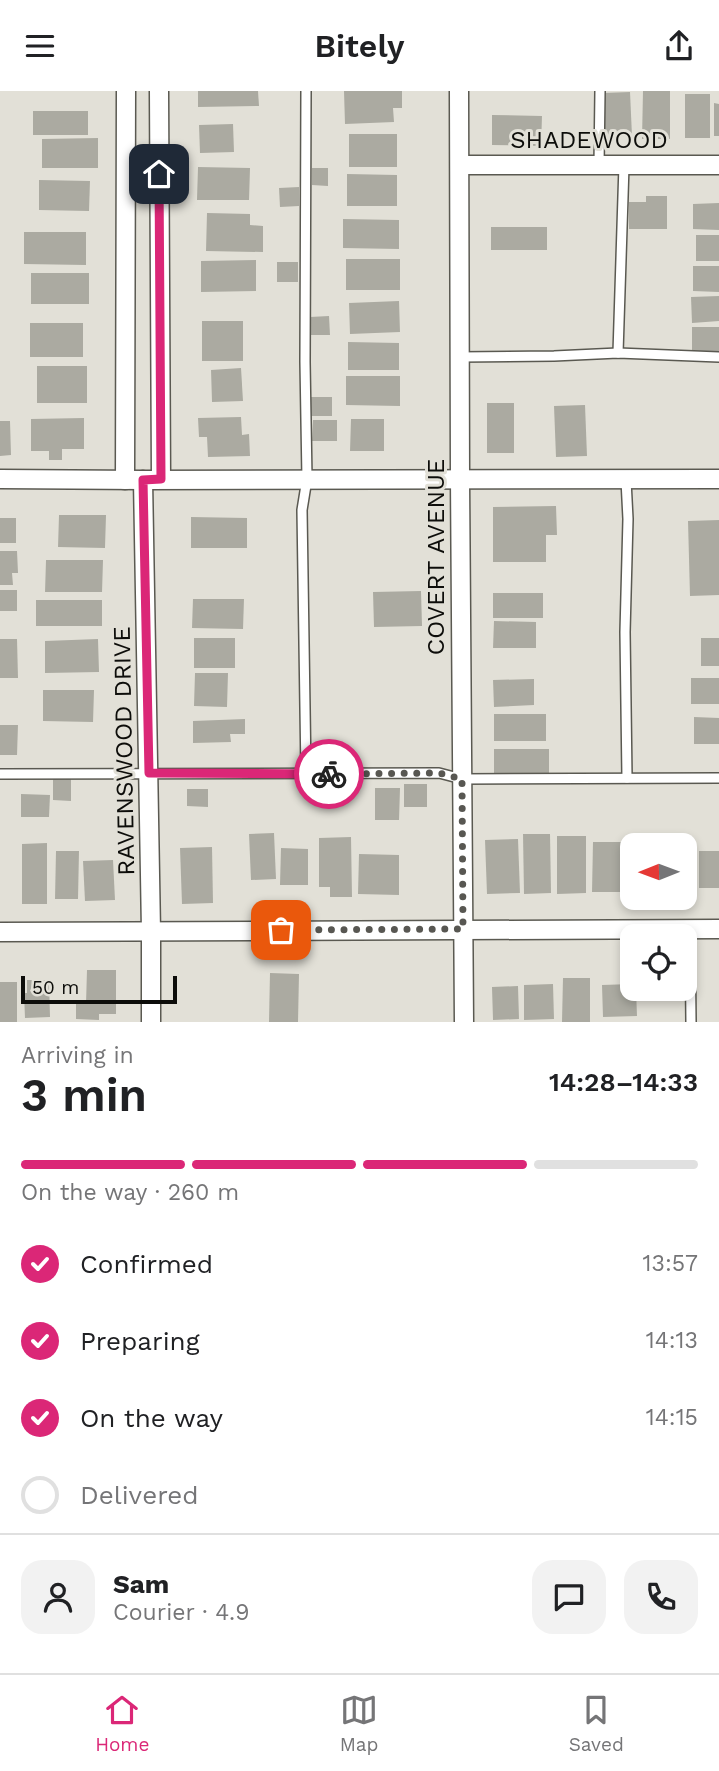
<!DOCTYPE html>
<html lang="en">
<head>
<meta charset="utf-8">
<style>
	:root { --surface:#fff; --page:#f2f2f2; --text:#202124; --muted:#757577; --line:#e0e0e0; --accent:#db2777 }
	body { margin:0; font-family:"Work Sans",sans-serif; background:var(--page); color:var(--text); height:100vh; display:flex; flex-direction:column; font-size:26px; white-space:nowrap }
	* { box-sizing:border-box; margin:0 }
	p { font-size:23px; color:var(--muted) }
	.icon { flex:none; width:38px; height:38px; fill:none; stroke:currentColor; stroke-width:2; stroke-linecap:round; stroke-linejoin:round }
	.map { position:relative; height:931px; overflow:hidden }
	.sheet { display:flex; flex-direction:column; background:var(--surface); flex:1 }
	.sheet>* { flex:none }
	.needle { width:46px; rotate:269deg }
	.buttons { position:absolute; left:620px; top:742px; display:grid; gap:14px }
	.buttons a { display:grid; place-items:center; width:77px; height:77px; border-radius:14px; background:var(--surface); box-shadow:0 4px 10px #0003; font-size:35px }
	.scale { position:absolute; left:21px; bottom:18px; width:156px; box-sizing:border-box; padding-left:7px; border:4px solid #0d0d0a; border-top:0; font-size:19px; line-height:24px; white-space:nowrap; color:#0d0d0a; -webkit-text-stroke:5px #e2e0d7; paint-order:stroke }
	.pin { position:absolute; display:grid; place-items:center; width:60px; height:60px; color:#fff; margin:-30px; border-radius:14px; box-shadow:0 4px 10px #0006 }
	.courier { position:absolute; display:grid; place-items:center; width:70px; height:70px; margin:-35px; border:5px solid #db2777; border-radius:50%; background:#fff; color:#222; box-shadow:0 2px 9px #0007 }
	.headline em { font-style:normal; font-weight:600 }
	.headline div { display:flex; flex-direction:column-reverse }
	.headline { display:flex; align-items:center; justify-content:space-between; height:119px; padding:0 21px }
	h1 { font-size:46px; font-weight:600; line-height:52px }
	.bar { display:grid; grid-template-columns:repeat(4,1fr); gap:10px 7px; align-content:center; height:84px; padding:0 21px }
	.bar i { height:9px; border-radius:5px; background:var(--line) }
	.bar .selected { background:var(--accent) }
	.bar p { grid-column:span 4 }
	.line { display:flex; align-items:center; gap:18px; padding:0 21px; border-top:2px solid var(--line) }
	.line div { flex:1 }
	.round { display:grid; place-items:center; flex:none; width:74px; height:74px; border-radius:21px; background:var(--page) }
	ol { padding:0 21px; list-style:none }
	li { display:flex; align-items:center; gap:21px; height:77px }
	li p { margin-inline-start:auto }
	li .icon { padding:7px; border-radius:50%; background:var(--accent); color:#fff; stroke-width:4 }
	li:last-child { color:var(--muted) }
	li i { width:38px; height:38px; border:4px solid var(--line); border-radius:50% }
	header { display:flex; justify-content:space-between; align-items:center; height:91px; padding:0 21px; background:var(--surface); font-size:32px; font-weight:600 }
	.tabs { display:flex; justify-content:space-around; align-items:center; height:98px; border-top:2px solid var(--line); background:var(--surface); font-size:19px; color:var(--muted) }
	.tabs a { display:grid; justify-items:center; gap:4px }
	.tabs .selected { color:var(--accent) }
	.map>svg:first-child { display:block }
	.building { fill:#abaaa1 }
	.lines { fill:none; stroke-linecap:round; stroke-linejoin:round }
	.lane-casing { stroke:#5a5951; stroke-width:12 }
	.street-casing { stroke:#5a5951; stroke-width:21 }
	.lane { stroke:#fff; stroke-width:9 }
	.street { stroke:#fff; stroke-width:18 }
	.done { stroke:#585752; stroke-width:7; stroke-dasharray:0 12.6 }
	.route { stroke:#db2777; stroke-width:9 }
	.labels { text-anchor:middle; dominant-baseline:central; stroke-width:6; stroke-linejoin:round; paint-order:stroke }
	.street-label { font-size:24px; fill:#0d0d0a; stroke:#e2e0d7 }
</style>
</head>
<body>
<header><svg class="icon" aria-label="menu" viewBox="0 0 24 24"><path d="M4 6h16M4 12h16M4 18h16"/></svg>Bitely<svg class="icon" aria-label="share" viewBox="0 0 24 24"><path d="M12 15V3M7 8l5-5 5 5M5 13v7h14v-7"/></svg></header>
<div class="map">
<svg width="719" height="931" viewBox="0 0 719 931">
	<rect width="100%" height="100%" fill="#e2e0d7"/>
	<g class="building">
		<polygon points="198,0 258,0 259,15 198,16"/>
		<polygon points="344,0 402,0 402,17 393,17 394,31 345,33"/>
		<polygon points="643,0 670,0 670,48 642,48"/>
		<polygon points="630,1 632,45 605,46 603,2"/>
		<rect x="685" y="3" width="25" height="44"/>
		<polygon points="714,12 719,13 719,45 714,45"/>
		<rect x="33" y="20" width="55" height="24"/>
		<polygon points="492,24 542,25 541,55 492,54"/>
		<polygon points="233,33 234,61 200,62 199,34"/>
		<rect x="349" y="43" width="48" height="33"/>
		<polygon points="98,47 98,77 42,77 42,48"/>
		<polygon points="198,76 250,77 249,109 197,109"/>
		<polygon points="312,77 328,77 328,95 312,94"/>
		<polygon points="347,83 397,84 397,115 347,115"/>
		<polygon points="39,89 90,90 89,120 39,119"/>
		<polygon points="299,96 299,115 280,116 279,97"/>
		<polygon points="646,105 667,105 667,138 629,138 629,111 646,111"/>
		<polygon points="719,112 719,139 693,138 693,113"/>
		<polygon points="207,122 250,123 250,134 263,135 263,161 206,160"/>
		<polygon points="343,128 399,129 399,158 343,157"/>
		<rect x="491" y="136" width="56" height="23"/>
		<polygon points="24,141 86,141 86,174 24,173"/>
		<rect x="696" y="144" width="23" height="26"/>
		<rect x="346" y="168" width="54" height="31"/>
		<polygon points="256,169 256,200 201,201 201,170"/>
		<rect x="277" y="171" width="21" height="20"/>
		<polygon points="693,175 719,175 719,201 693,200"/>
		<rect x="31" y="182" width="58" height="31"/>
		<polygon points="719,205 719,230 692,232 691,206"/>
		<polygon points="399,210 400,241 350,243 349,212"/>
		<polygon points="329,225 330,244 311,244 310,226"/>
		<rect x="202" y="230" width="41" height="40"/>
		<rect x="30" y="232" width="53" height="34"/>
		<rect x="692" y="236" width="27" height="26"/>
		<polygon points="348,251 399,252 399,279 348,279"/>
		<rect x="37" y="275" width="50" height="37"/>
		<polygon points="241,277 243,310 212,311 211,279"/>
		<polygon points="346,285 400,285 400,315 346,314"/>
		<rect x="311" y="306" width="21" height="19"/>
		<rect x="487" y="312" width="27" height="50"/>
		<polygon points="585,314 587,365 556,366 554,315"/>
		<polygon points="241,326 242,344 249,343 250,365 208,366 207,346 199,346 198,327"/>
		<polygon points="84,327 84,358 62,358 62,369 49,369 49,360 31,360 31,328"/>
		<polygon points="351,328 384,328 384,360 350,360"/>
		<polygon points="313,329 337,329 337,350 312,350"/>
		<polygon points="0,330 10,330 11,364 0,365"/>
		<polygon points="556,415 557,444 546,444 546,471 493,471 493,416"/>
		<polygon points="59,424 106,424 105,457 58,456"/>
		<polygon points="191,426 247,427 247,457 191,457"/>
		<rect x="0" y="427" width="16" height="25"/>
		<polygon points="719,429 719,504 690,505 688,430"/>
		<polygon points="0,460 17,460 18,482 12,482 13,494 0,494"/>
		<polygon points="46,469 103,469 102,501 45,501"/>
		<rect x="0" y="499" width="17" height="21"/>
		<polygon points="421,500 422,535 374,536 373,501"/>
		<rect x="493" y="502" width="50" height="25"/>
		<polygon points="193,508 244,508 243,538 192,537"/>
		<rect x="36" y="509" width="66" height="26"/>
		<polygon points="494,530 536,531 536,557 493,557"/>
		<rect x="194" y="547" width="41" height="30"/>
		<rect x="701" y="547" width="18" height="28"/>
		<polygon points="0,548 17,548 18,587 0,587"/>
		<polygon points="98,548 99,581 45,582 45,550"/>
		<polygon points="195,582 228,582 227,616 194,615"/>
		<rect x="691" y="587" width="28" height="26"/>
		<polygon points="534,588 534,614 494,616 493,589"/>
		<polygon points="43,599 94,599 93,631 43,630"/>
		<rect x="494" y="623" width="52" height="27"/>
		<polygon points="694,626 719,627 719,653 694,653"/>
		<polygon points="245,628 245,643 230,643 231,651 193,652 193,630"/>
		<polygon points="0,634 18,634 17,664 0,664"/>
		<polygon points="494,658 549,658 549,685 494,686"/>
		<polygon points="53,688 71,688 71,710 53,709"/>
		<rect x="404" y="693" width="23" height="23"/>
		<polygon points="375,697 400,697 399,729 375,729"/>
		<polygon points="187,698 208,698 208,716 187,715"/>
		<polygon points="21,703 50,704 49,726 21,726"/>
		<polygon points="274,742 276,788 251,789 249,743"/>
		<polygon points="523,743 550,743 551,802 524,803"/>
		<polygon points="557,745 586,745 586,802 557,803"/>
		<polygon points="351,746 352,806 330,806 330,796 319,796 319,747"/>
		<polygon points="518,748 520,802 487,803 485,749"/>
		<polygon points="593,751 623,751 623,801 592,801"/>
		<polygon points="660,751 660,754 636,754 636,752"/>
		<polygon points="47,752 47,813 22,813 22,753"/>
		<polygon points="212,756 213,812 182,813 180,757"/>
		<polygon points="281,757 308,758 308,794 280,794"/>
		<polygon points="56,760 79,760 78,808 55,808"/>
		<rect x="699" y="760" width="20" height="37"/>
		<polygon points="359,763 399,764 399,804 358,803"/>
		<polygon points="113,769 115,809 85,810 83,770"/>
		<polygon points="87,879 116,879 116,923 99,923 99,929 76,928 76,913 86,913"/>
		<polygon points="270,882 299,883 298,931 269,931"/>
		<polygon points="563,887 590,887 590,931 562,931"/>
		<polygon points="27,889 49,889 50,926 25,927 24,902 27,902"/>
		<rect x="0" y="891" width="17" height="40"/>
		<polygon points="553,893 554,928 524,929 524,894"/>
		<polygon points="632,893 632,898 636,898 637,925 603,926 602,894"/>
		<polygon points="518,895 519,928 493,929 492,896"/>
	</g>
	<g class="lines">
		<g class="lane-casing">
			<g id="lane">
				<polyline points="306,0 305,271 307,388 302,419 306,683"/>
				<polyline points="599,74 600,0"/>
				<polyline points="618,262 624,74"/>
				<polyline points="460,266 554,265 618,262 719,266"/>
				<polyline points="626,389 628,428 625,541 627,687"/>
				<polyline points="0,683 439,682 462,688 719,687"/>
				<polyline points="690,838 691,931"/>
			</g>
		</g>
		<g class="street-casing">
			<g id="street">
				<polyline points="159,0 161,388"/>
				<polyline points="459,0 460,388 464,931"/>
				<polyline points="460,74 719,74"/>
				<polyline points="0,388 143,389 719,388"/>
				<polyline points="125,389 126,0"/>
				<polyline points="143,389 151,840 151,931"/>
				<polyline points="0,841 719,838"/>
			</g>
		</g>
		<use href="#lane" class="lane"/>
		<use href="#street" class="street"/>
	</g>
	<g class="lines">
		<polyline class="done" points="281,839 463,838 462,688 439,682 329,683"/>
		<polyline class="route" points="159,83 161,388 143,389 149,682 329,683"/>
	</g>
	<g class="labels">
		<g class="street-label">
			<text x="589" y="49">SHADEWOOD</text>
			<text transform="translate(436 466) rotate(-90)">COVERT AVENUE</text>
			<text transform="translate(124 660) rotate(-91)">RAVENSWOOD DRIVE</text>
		</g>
	</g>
</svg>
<div class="buttons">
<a><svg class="needle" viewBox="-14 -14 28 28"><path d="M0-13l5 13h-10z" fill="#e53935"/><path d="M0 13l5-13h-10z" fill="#757577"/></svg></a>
<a><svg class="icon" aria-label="locate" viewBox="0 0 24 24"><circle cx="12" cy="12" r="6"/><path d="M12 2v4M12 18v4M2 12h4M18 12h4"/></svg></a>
</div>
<div class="scale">50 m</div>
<div class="pin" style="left:281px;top:839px;background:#ea580c"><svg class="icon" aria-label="bag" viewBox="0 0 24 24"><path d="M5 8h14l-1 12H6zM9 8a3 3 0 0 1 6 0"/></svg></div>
<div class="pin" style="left:159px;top:83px;background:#1f2937"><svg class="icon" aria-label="home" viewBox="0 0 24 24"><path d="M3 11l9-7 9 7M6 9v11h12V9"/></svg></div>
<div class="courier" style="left:329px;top:683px"><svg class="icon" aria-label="bike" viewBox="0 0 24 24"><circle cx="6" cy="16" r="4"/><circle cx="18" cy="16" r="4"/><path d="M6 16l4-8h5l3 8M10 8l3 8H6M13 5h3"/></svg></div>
</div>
<section class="sheet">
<div class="headline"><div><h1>3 min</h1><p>Arriving in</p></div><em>14:28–14:33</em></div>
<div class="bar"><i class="selected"></i><i class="selected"></i><i class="selected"></i><i></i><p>On the way · 260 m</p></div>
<ol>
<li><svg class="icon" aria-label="check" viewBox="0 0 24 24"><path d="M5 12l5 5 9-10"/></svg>Confirmed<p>13:57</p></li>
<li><svg class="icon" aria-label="check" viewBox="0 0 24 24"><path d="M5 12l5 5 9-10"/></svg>Preparing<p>14:13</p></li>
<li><svg class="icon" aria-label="check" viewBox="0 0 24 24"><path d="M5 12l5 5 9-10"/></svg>On the way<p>14:15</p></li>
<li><i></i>Delivered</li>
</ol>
<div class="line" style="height:126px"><a class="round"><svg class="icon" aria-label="person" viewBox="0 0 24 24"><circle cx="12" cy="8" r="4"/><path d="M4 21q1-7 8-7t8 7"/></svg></a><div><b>Sam</b><p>Courier · 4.9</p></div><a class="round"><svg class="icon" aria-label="chat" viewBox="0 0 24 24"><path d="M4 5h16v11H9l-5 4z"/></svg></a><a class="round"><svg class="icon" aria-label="phone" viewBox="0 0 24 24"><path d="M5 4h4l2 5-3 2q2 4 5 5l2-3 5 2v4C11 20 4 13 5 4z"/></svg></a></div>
</section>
<nav class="tabs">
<a class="selected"><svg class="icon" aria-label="home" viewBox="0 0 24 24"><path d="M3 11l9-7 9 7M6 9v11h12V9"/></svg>Home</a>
<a><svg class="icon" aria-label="map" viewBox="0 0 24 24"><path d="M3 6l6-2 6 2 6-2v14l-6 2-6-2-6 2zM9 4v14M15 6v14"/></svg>Map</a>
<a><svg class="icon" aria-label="saved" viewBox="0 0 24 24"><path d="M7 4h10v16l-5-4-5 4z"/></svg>Saved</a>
</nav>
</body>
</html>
